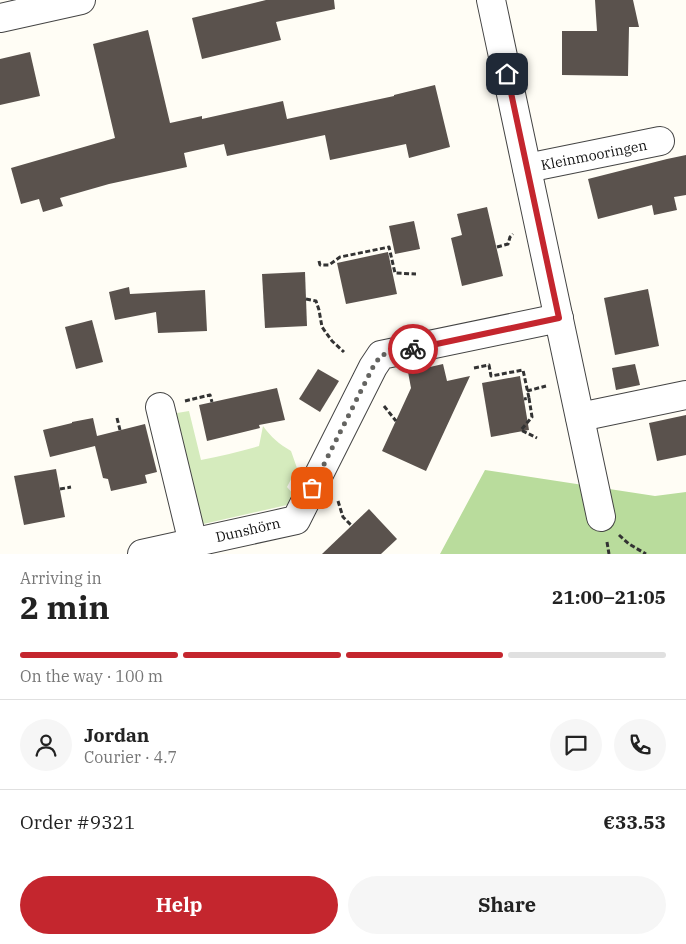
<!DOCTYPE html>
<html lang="en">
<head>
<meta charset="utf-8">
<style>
	:root { --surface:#fff; --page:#f6f6f6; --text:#222; --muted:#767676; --line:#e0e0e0; --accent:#c4262e }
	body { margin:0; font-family:"IBM Plex Serif",serif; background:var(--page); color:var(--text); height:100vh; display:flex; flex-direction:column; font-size:19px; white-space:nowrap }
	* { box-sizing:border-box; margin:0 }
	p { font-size:16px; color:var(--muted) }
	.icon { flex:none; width:28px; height:28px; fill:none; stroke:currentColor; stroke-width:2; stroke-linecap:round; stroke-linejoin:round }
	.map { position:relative; height:554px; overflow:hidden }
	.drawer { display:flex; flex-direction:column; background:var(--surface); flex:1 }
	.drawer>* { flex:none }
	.pin { position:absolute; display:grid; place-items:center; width:42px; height:42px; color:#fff; margin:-21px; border-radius:10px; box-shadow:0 2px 8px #0006 }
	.courier { position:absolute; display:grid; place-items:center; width:50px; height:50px; margin:-25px; border:4px solid #c4262e; border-radius:50%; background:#fff; color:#222; box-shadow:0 1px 6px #0007 }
	.head em { font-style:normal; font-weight:800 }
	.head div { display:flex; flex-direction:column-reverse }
	.head { display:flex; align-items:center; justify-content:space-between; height:85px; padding:0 20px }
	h1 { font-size:32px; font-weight:800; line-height:38px }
	.bar { display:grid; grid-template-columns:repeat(4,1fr); gap:8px 5px; align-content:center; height:60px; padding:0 20px }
	.bar i { height:6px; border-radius:4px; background:var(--line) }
	.bar .on { background:var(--accent) }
	.bar p { grid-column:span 4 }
	.line { display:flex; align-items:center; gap:12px; padding:0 20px; border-top:1px solid var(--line) }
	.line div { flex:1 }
	.round { display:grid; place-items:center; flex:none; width:52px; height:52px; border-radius:26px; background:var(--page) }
	.action { display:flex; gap:10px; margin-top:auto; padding:10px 20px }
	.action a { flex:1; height:58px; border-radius:30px; background:var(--accent); color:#fff; font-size:20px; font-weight:800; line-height:58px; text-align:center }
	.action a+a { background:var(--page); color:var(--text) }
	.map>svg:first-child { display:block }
	.green { fill:#d5ebbd }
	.forest { fill:#b9dc9c }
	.building { fill:#5a524d }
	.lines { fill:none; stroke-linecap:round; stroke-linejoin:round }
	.minor-casing { stroke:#444; stroke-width:30 }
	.path { stroke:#333; stroke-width:3; stroke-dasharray:5 2.5; stroke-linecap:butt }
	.minor { stroke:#fff; stroke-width:28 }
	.done { stroke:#646461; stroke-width:5; stroke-dasharray:0 9 }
	.route { stroke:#c4262e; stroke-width:6 }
	.labels { text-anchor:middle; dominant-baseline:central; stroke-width:5; stroke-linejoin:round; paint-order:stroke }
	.street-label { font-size:14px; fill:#111; stroke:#fff }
</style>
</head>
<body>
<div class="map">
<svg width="686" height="554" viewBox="0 0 686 554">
	<rect width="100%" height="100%" fill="#fffdf5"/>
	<path class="green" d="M189,411L201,460C220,456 239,452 259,446L263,426C271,437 279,444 291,451L297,468L287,487L294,495L287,505L199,525L171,412L177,413Z"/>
	<polygon class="forest" points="485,470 655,496 686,492 686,554 440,554"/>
	<g class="building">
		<polygon points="266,0 334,0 335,9 276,22 281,40 202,59 192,18"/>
		<polygon points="595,0 633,0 639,27 629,27 628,76 562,75 562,31 597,31"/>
		<polygon points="148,30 170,123 202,116 202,119 283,101 287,119 394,96 394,95 435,85 450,147 409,158 406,144 330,160 325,135 227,156 224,144 184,153 187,167 109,184 60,198 63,206 43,212 39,199 21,204 11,168 115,138 93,44"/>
		<polygon points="30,52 40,96 0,105 0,59"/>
		<polygon points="686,155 686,195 674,197 677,210 654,215 652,205 598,219 588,179 667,159"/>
		<polygon points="487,207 503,276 462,286 451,238 462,235 457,214"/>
		<polygon points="414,221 420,249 395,254 389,226"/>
		<polygon points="388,252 397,294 346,304 337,263"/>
		<polygon points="305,272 307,326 265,328 262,274"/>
		<polygon points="129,287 130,294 205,290 207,331 158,333 156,312 115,320 109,292"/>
		<polygon points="648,289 659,346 615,355 604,298"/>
		<polygon points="92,320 103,362 76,369 65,327"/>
		<polygon points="443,364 447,381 470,376 426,471 382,451 411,388 408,372"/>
		<polygon points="635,364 640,385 616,390 612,368"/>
		<polygon points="318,369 339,381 320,412 299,399"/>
		<polygon points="520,376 529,430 491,437 482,383"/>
		<polygon points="277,388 285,420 259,425 260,428 207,441 199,405"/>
		<polygon points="686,415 686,455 657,461 649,423"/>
		<polygon points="93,418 97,436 145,424 157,472 145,475 147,483 111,491 108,479 103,478 95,446 50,457 43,430 72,423 72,422"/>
		<polygon points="56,469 65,517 24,525 14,476"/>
		<polygon points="369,509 397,539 381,554 322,554"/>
	</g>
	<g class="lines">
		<g class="minor-casing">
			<g id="minor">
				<polyline points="491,0 601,517"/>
				<polyline points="0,18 81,0"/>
				<polyline points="527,168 660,141"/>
				<polyline points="160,407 193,543"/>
				<polyline points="580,417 686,395"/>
				<polyline points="142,554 296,520 373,367 381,355 559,318"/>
			</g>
		</g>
		<g class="path">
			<polyline points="497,247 508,244 510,237 513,234"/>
			<polyline points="319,261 320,265 329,265 340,257 389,247 395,273 416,274"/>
			<polyline points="306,299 316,301 319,310 322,327 332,341 344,352"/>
			<polyline points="474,368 489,365 491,376 523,370 529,398 524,399"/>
			<polyline points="527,391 546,386"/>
			<polyline points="529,398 532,417 521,430 537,438"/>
			<polyline points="185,401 210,395 212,402"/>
			<polyline points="384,406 396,421"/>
			<polyline points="117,418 120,430"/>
			<polyline points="60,489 71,487"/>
			<polyline points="338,501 343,517 351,525"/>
			<polyline points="619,535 629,544 646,554"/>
			<polyline points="607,542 609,554"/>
		</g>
		<use href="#minor" class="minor"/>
	</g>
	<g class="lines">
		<polyline class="done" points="312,488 373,367 381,355 413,349"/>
		<polyline class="route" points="413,349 559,318 507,74"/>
	</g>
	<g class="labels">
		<g class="street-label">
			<text transform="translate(594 155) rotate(-11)">Kleinmooringen</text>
			<text transform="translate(248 530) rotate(-13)">Dunshörn</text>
		</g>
	</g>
</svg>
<div class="pin" style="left:312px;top:488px;background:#ea580c"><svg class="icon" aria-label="bag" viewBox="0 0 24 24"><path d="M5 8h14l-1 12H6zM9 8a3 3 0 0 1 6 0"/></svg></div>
<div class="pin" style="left:507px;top:74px;background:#1f2937"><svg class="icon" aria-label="home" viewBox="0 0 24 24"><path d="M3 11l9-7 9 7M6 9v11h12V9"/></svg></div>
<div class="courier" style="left:413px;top:349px"><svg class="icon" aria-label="bike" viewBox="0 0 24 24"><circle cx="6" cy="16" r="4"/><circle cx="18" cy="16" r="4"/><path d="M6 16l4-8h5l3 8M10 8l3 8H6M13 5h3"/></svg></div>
</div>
<section class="drawer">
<div class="head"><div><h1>2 min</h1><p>Arriving in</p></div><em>21:00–21:05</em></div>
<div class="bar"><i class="on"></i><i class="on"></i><i class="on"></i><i></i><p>On the way · 100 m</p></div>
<div class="line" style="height:90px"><a class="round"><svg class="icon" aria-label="person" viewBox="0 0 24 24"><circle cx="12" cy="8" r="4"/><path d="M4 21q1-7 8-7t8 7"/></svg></a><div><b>Jordan</b><p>Courier · 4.7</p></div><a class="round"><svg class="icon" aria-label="chat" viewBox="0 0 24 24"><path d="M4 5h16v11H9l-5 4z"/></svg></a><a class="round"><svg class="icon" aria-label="phone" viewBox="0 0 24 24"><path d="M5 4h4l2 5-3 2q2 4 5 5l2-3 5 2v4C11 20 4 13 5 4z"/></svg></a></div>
<div class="line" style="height:65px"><div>Order #9321</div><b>€33.53</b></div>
<div class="action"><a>Help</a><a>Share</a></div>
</section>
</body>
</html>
